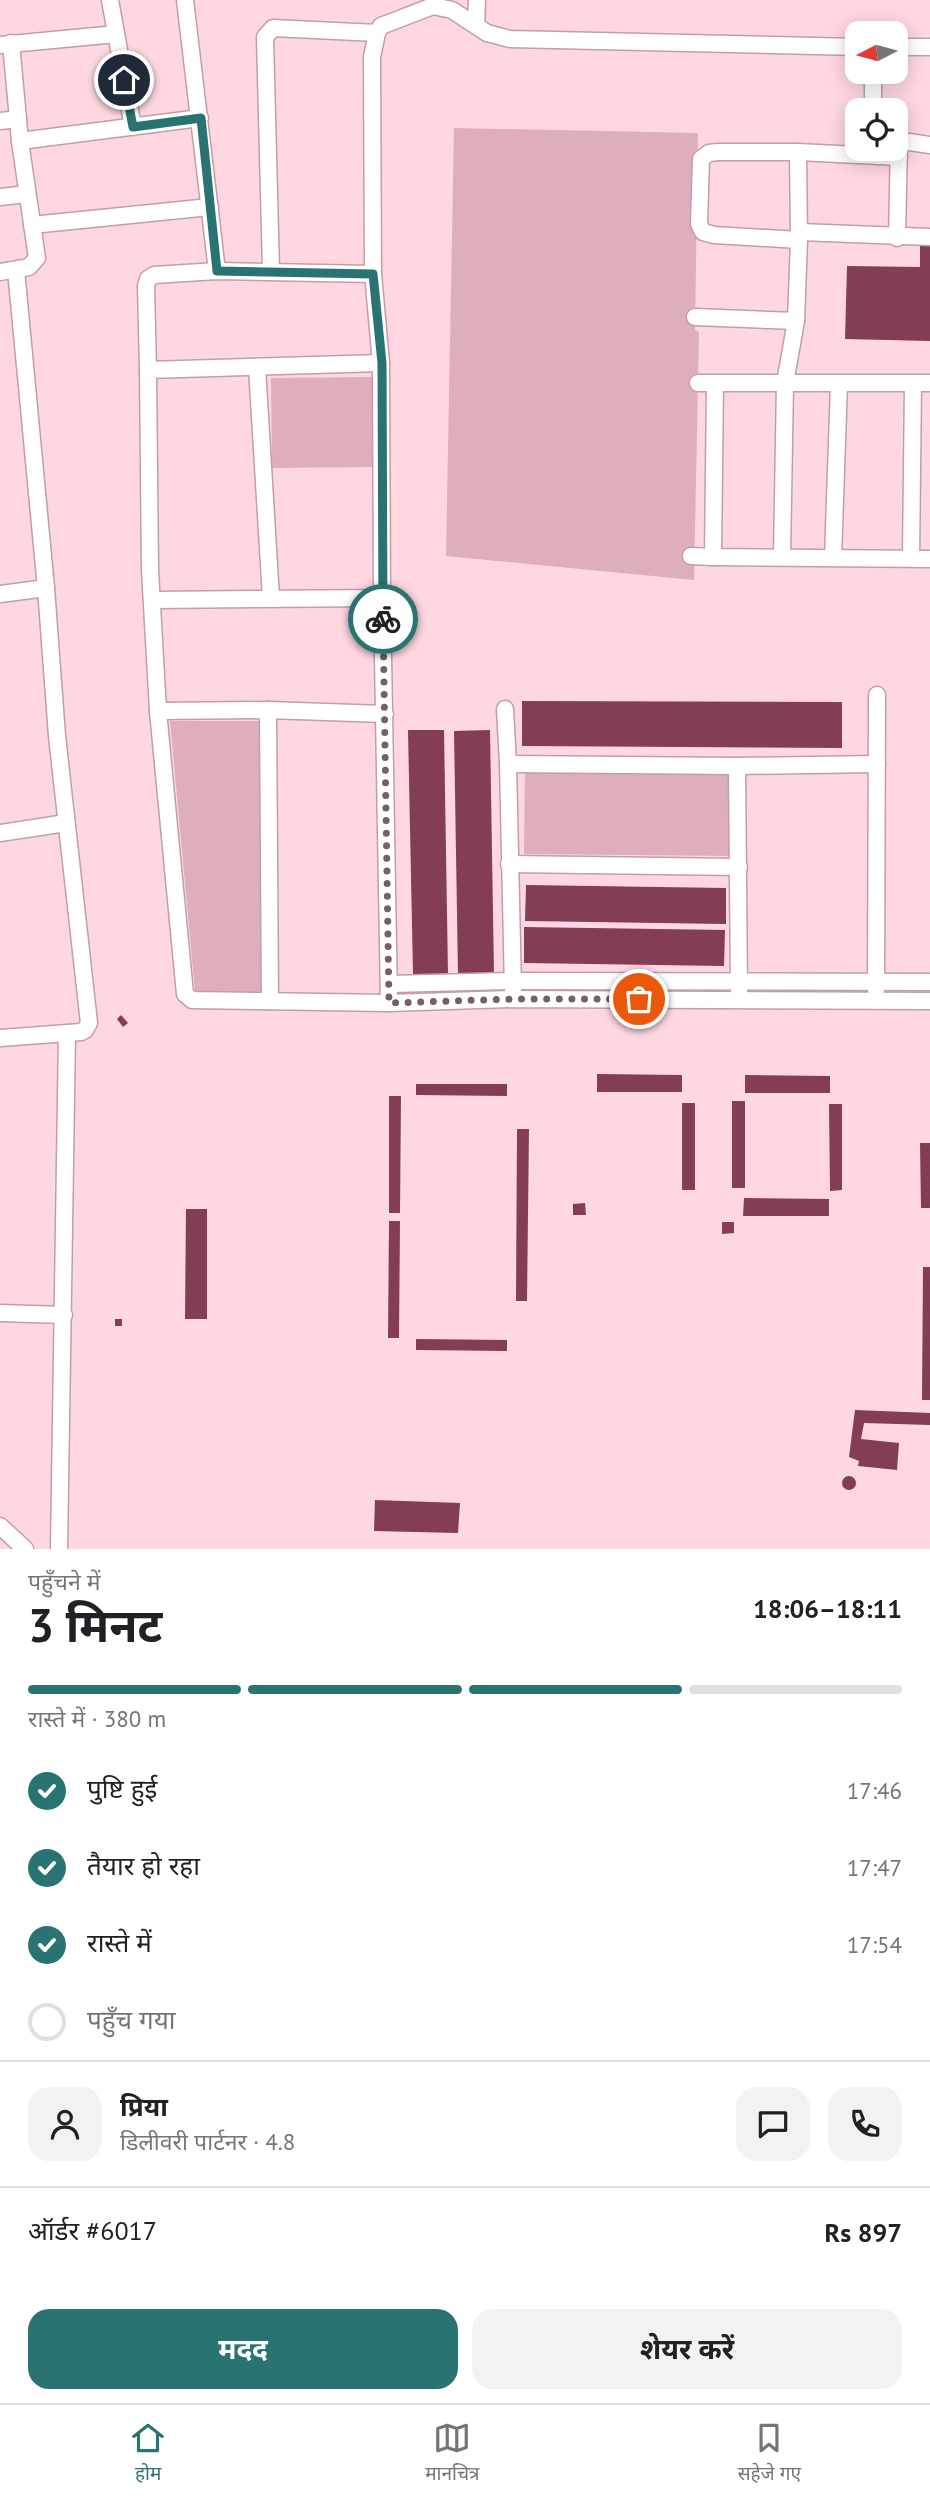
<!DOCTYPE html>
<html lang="hi">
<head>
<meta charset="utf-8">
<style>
	:root { --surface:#fff; --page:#f2f2f2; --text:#202124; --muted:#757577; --line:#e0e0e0; --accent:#297473 }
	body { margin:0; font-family:"PT Sans","Noto Sans Devanagari",sans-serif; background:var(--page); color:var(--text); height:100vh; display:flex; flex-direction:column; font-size:26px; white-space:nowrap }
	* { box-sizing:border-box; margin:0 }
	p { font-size:23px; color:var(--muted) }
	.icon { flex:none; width:38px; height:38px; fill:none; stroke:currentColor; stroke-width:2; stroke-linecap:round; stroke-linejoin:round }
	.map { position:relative; height:1549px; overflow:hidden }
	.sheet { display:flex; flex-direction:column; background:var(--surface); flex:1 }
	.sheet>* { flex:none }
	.needle { width:46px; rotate:264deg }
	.fabs { position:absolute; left:845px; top:21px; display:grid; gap:14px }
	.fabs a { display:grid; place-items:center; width:63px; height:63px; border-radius:14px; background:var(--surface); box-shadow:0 4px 18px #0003; font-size:35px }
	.pin { position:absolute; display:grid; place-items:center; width:60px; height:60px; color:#fff; margin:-30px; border:4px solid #fff; border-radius:50%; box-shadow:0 2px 7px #0007 }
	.courier { position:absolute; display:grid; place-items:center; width:70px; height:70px; margin:-35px; border:5px solid #297473; border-radius:50%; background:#fff; color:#222; box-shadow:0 2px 9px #0007 }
	.overview em { font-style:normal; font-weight:700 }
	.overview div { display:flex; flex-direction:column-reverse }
	.overview { display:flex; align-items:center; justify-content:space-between; height:119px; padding:0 28px }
	h1 { font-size:46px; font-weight:700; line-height:52px }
	.bar { display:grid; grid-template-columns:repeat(4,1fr); gap:10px 7px; align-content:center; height:84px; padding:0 28px }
	.bar i { height:9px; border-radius:5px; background:var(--line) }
	.bar .current { background:var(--accent) }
	.bar p { grid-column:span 4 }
	.line { display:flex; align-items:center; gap:18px; padding:0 28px; border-top:2px solid var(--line) }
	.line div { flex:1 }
	.round { display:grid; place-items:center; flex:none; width:74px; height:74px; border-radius:21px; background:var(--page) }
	ol { padding:0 28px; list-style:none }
	li { display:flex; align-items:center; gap:21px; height:77px }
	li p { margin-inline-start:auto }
	li .icon { padding:7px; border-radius:50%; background:var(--accent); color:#fff; stroke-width:4 }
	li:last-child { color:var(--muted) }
	li i { width:38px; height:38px; border:4px solid var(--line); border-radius:50% }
	.action { display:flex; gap:14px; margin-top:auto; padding:14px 28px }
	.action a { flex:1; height:80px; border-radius:21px; background:var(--accent); color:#fff; font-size:28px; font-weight:700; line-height:80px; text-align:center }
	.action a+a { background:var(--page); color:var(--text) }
	.dock { display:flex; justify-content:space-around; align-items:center; height:98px; border-top:2px solid var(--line); background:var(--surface); font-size:19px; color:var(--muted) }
	.dock a { display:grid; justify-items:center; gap:4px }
	.dock .current { color:var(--accent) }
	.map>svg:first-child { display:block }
	.green { fill:#dfaebb }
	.building { fill:#833d54 }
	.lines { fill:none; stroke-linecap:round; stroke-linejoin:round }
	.minor-casing { stroke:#c29ea7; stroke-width:19 }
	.minor { stroke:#fff; stroke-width:16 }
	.done { stroke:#765f65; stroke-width:7; stroke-dasharray:0 12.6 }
	.route { stroke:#297473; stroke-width:9 }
</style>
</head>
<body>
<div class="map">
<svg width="930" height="1549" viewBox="0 0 930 1549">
	<rect width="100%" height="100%" fill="#fed7e1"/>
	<g class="green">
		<polygon points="454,128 698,133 695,330 699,332 694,580 446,556"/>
		<polygon points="373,377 374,467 272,468 271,378"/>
		<polygon points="170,721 262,721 262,992 195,991"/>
		<polygon points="525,771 730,773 729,856 524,854"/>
	</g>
	<g class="building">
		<polygon points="920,246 930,246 930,341 845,339 847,266 920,267"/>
		<polygon points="522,701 842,702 842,748 522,746"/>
		<polygon points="408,730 444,730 448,974 413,974"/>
		<polygon points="490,730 494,974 458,974 454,731"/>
		<polygon points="526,885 726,888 726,924 525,921"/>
		<polygon points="524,927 725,930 724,966 524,963"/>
		<polygon points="121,1015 128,1023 123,1027 117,1019"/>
		<polygon points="597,1074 682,1075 682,1092 597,1092"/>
		<polygon points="745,1075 830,1076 830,1093 745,1093"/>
		<polygon points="416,1084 507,1084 507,1096 416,1095"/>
		<polygon points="389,1096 401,1096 400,1213 389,1213"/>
		<rect x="732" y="1101" width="13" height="87"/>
		<rect x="682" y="1103" width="13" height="87"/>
		<polygon points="829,1104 842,1104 842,1190 830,1191"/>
		<polygon points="517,1129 529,1129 527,1301 516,1301"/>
		<polygon points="920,1143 930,1143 930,1208 921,1208"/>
		<polygon points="744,1198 829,1199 829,1216 743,1216"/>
		<polygon points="585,1203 586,1215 573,1215 573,1204"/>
		<polygon points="186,1209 207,1209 207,1319 185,1319"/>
		<polygon points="389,1221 400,1221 399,1338 388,1338"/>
		<polygon points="722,1222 734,1222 734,1233 722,1234"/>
		<polygon points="923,1267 930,1267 930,1400 922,1400"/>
		<rect x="115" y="1319" width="7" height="7"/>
		<polygon points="416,1339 507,1340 507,1351 416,1350"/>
		<polygon points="855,1410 930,1413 930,1425 864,1423 861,1439 899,1443 897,1470 858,1466 859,1461 849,1457"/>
		<circle cx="849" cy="1483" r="7"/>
		<polygon points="375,1500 460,1503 458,1533 374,1531"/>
	</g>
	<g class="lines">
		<g class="minor-casing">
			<g id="minor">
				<polyline points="110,0 133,127"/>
				<polyline points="185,0 217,271"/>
				<polyline points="476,26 477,0"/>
				<polyline points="0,45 116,34"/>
				<polyline points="896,47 930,47"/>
				<polyline points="873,72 873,110"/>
				<polyline points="0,121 18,119"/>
				<polyline points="896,140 930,145"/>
				<polyline points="20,141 200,118"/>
				<polyline points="0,197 27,194"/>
				<polyline points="32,225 210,207"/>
				<polyline points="799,232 930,237"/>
				<polyline points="897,238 899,141"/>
				<polyline points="799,240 714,235 703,232 699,224 701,159 709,153 718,152 798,152 899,157"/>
				<polyline points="271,271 265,37 273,28 377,33"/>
				<polyline points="0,272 29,267 37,258 20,141 11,43"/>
				<polyline points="695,317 796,321"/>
				<polyline points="381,363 148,370 150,570 158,711 185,994 192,1000 389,1003 513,999 930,1001"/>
				<polyline points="257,367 271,598"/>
				<polyline points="148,370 146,286 148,279 154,275 217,271 373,274"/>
				<polyline points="698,383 930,383"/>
				<polyline points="715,383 713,557 930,559"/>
				<polyline points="691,556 713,557"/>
				<polyline points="782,557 785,383 796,321 799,240 798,152"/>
				<polyline points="833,558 839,383"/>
				<polyline points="911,558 913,383"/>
				<polyline points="0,594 46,588"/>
				<polyline points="152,600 382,598"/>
				<polyline points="505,709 508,764 513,990"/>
				<polyline points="268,710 270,1001"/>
				<polyline points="158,711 268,710 385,714"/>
				<polyline points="508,764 737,766 877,764"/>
				<polyline points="737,766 739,991"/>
				<polyline points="0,833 66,823"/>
				<polyline points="509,864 739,867"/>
				<polyline points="390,984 513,981 930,982"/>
				<polyline points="876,990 877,695"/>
				<polyline points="389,1003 382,598 381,363 373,274 372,57 377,33 381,26 433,6 452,10 487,33 510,39 858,47"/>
				<polyline points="0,1038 81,1032 85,1030 89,1023 57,736 46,588 16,270"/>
				<polyline points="0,1313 64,1315"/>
				<polyline points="0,1526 25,1549"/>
				<polyline points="59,1549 67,1033"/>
			</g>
		</g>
		<use href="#minor" class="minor"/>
	</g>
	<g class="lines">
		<polyline class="done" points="383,619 389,1003 513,999 639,999"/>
		<polyline class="route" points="124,80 133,127 201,118 217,271 373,274 382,363 383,619"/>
	</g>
</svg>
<div class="fabs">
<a><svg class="needle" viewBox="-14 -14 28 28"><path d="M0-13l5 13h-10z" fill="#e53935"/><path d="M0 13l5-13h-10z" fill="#757577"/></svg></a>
<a><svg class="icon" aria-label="locate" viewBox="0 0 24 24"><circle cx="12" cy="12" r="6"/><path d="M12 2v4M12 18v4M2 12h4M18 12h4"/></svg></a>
</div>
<div class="pin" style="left:639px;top:999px;background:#ea580c"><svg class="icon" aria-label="bag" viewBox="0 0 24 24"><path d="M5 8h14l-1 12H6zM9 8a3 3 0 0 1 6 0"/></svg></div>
<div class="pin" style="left:124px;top:80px;background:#1f2937"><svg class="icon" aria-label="home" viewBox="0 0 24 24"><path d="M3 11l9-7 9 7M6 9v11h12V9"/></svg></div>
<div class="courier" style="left:383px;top:619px"><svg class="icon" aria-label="bike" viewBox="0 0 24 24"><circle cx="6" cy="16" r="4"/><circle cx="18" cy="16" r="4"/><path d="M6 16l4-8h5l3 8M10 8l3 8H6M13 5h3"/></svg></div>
</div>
<section class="sheet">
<div class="overview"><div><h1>3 मिनट</h1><p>पहुँचने में</p></div><em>18:06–18:11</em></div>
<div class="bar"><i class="current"></i><i class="current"></i><i class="current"></i><i></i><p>रास्ते में · 380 m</p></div>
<ol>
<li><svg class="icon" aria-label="check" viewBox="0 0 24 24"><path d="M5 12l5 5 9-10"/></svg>पुष्टि हुई<p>17:46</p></li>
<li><svg class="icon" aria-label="check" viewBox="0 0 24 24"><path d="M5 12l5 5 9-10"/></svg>तैयार हो रहा<p>17:47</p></li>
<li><svg class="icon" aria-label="check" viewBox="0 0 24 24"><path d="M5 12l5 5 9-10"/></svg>रास्ते में<p>17:54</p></li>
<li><i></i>पहुँच गया</li>
</ol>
<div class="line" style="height:126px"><a class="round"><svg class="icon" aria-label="person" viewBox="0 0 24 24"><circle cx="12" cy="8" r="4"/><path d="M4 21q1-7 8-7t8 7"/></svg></a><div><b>प्रिया</b><p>डिलीवरी पार्टनर · 4.8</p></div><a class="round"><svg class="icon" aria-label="chat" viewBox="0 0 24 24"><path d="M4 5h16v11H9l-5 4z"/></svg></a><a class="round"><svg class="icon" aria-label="phone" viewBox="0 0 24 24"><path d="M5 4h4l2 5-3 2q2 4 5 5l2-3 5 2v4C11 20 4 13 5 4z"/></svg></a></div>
<div class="line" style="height:91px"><div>ऑर्डर #6017</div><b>Rs 897</b></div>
<div class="action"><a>मदद</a><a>शेयर करें</a></div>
</section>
<nav class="dock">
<a class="current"><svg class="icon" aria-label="home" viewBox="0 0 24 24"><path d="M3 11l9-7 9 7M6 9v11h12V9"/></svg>होम</a>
<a><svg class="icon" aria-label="map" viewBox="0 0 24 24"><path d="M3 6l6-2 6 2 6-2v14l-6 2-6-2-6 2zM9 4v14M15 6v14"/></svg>मानचित्र</a>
<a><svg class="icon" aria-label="saved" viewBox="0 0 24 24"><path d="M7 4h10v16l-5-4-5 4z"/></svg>सहेजे गए</a>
</nav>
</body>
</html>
